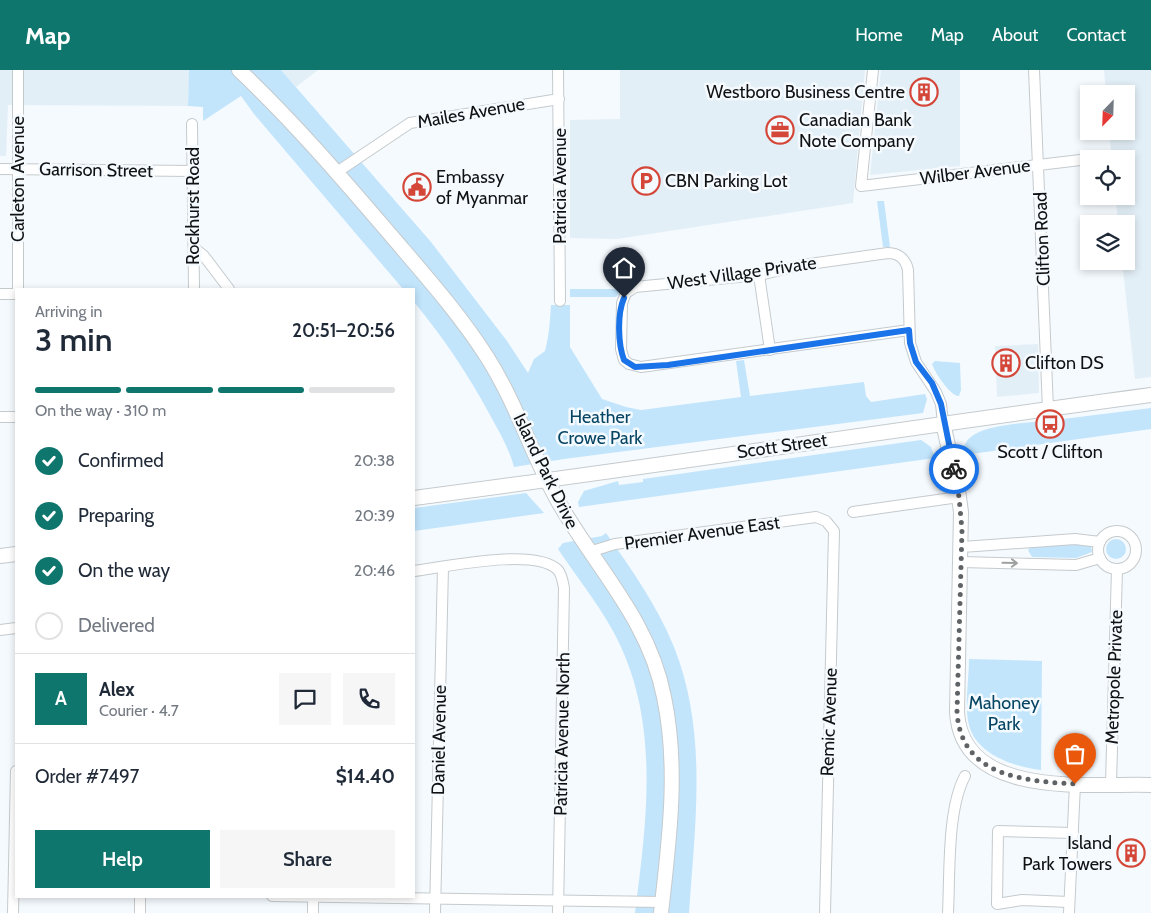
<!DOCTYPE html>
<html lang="en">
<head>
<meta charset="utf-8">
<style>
	:root { --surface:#fff; --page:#f6f6f7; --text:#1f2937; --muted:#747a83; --line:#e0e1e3; --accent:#0f766e }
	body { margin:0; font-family:Cabin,sans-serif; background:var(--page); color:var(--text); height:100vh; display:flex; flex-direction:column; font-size:19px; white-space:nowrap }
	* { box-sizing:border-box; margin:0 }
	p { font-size:16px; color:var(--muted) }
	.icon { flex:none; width:28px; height:28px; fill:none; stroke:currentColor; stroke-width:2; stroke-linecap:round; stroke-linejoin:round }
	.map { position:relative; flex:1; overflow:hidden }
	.details { position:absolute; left:15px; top:218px; width:400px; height:610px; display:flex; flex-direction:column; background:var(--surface); border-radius:0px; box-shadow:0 2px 8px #0003 }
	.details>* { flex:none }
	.needle { width:32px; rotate:203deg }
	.controls { position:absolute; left:1080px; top:15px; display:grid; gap:10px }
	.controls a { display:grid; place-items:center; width:55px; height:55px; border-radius:0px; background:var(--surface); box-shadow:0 2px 8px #0003; font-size:25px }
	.pin { position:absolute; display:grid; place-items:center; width:42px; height:42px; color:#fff; margin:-51px -21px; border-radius:50% 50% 50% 0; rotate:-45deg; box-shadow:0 0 5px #0007 }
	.pin .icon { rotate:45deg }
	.courier { position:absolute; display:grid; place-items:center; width:50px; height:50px; margin:-25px; border:4px solid #1a73e8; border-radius:50%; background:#fff; color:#222; box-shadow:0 1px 6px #0007 }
	.head em { font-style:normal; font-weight:600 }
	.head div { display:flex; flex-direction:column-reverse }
	.head { display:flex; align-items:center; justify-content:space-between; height:85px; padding:0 20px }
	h1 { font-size:32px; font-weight:600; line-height:38px }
	.bar { display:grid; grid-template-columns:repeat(4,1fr); gap:8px 5px; align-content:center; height:60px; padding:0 20px }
	.bar i { height:6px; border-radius:4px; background:var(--line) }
	.bar .current { background:var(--accent) }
	.bar p { grid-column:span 4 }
	.line { display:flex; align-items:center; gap:12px; padding:0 20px; border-top:1px solid var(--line) }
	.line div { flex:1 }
	.round { display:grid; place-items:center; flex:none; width:52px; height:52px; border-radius:0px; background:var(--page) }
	ol { padding:0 20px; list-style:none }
	li { display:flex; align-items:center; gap:15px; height:55px }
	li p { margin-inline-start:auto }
	li .icon { padding:5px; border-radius:50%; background:var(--accent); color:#fff; stroke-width:4 }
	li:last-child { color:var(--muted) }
	li i { width:28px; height:28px; border:2px solid var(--line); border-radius:50% }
	.action { display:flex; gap:10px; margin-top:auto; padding:10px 20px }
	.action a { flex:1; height:58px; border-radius:0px; background:var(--accent); color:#fff; font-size:20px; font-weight:600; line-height:58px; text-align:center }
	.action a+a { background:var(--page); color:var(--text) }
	header { display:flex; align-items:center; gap:30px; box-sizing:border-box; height:70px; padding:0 25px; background:var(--accent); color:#fff }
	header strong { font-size:24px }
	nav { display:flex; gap:28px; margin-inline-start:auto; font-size:18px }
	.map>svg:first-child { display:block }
	.built { fill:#e3eff7 }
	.green { fill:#c2e5fc }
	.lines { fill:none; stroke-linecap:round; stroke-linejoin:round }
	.street-casing { stroke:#c5cacd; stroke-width:12 }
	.secondary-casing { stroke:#c5cacd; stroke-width:16 }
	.street { stroke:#fff; stroke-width:10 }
	.secondary { stroke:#fff; stroke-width:14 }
	.oneway { stroke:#9fa0a0 }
	.done { stroke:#606365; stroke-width:5; stroke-dasharray:0 9 }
	.route { stroke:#1a73e8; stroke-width:6 }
	.labels { text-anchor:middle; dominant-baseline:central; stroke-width:5; stroke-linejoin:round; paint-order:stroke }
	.poi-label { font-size:18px; fill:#101112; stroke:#f5fafe; text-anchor:start }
	.street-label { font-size:18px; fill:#101112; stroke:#f5fafe }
	.park-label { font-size:18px; fill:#064563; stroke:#f5fafe }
</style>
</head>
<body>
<header>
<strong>Map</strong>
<nav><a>Home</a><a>Map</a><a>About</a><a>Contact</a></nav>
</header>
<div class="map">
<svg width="1151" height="843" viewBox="0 0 1151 843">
	<rect width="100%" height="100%" fill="#f5fafe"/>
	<g class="built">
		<polygon points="0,0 189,0 188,36 8,35 6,86 0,86"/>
		<polygon points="281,0 318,0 296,17"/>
		<polygon points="605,0 865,0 853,133 617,169 570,168 570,50 620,49 620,0"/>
		<polygon points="881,0 960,0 960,96 870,105"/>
		<polygon points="1104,0 1151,0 1151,307 1135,309 1122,191 1126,191 1126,154 1118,154 1116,126 1126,126 1126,89 1112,89 1109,61 1126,61 1126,24 1106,24"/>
		<polygon points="1038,274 1039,323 997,327 995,276"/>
	</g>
	<g class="green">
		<path d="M189,0H281L431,172L507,271L528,303L534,289L545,281C549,266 550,251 551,235H570V277L602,329L626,337L641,340L741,327L736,291L744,290L750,326L864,312L866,326L871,332L925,324L927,329L923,343L564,389L514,397C509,378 499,362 490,345C468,304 443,267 414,232V219H403L254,44L241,26L203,51V37L188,36Z"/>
		<polygon points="877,131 884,131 890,177 883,177"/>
		<polygon points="570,219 623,219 616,227 570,227"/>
		<path d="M935,291L960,293L961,320L959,326C951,327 935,303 932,294Z"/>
		<path d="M1151,338V359L964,385C958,354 1022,354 1042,351L1043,356L1056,354L1055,350Z"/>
		<polygon points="921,370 931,377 935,388 579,437 578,432 584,421 618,411 619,415 643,412 643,409"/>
		<polygon points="526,423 544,443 414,461 414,438"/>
		<path d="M606,463C631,499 657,535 674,577C708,662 695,754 689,843H635C647,748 661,649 613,561C597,532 576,506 558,479L563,473L602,466Z"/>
		<circle cx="1116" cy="479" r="10"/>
		<polygon points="1076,472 1091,476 1092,482 1076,488 1032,487 1028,480 1032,476"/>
		<path d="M969,589L1042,591L1041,700C1014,697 976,684 969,655C964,635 969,610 969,589Z"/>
	</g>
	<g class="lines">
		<g class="street-casing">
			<g id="street">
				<polyline points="18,0 18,219"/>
				<polyline points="558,0 560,231"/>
				<polyline points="873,0 861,116 1089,89"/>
				<polyline points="1034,0 1048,339"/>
				<polyline points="192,54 194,219"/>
				<polyline points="1095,89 1103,88"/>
				<polyline points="0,99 193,101"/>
				<polyline points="337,102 410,53 559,29"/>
				<polyline points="194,178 204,186 229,219"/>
				<polyline points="759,205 770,280"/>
				<polyline points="0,224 16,224"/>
				<path d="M909,260L641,297L629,294L624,290L621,279L622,233L626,223L635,217L759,205L802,195L888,183C899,183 906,190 908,200L910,273L916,292L936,322L941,334L943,353"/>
				<polyline points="0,347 16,347"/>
				<polyline points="853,442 959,427"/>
				<circle cx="1117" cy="480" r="19"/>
				<polyline points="962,477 1075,469 1100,472"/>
				<polyline points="589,482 615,474 816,447 826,451 834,461 825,843"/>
				<polyline points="961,492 1076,495 1100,488"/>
				<path d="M414,501C445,497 535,477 558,500C562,505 563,513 564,518L558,843"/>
				<polyline points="0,560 16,558"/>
				<polyline points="1111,714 1117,499"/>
				<polyline points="272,826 662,832"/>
				<polyline points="1069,832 1022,830 997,834 998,761 1073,763"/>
				<polyline points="13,843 16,701"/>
				<polyline points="140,843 140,826"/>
				<polyline points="313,843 313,826"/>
				<polyline points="435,843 443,497"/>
				<path d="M948,843C950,804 947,739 965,706"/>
				<polyline points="1069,843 1075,714"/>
			</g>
		</g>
		<g class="secondary-casing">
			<g id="secondary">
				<path d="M239,0C293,51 341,107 389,163C423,203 459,243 487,287C517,334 532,386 559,433C597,499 649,550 664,627C679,699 669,771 661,843"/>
				<path d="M943,353L958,420L961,442L957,642C962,730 1090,713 1151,715"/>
				<path d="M414,428C660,396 905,358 1151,325"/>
				<polyline points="0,486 16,484"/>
			</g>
		</g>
		<use href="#street" class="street"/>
		<use href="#secondary" class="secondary"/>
	</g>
	<defs><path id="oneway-shaft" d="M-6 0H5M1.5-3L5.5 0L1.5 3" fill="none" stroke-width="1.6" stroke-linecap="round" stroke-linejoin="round" transform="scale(1.25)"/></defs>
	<use class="oneway" href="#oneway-shaft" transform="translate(1010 493) rotate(1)"/>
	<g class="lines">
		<path class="done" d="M954,399L959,427L962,460L957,642C961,707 1025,711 1075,714"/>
		<path class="route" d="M624,228C617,244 618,274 624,290L635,297L668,295L909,260L910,273L916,292L932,313L941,334L954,399"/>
	</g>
	<defs>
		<g id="building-ring" transform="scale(1.4375)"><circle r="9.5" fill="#f5fafe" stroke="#d44638" stroke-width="1.5"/><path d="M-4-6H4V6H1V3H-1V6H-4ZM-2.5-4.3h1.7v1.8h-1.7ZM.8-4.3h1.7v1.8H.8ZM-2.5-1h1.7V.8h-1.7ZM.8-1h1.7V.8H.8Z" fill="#d44638"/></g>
		<g id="office-ring" transform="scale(1.4375)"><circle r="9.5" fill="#f5fafe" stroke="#d44638" stroke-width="1.5"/><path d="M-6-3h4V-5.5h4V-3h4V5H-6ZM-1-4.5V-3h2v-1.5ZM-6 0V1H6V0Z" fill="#d44638"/></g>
		<g id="parking-ring" transform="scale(1.4375)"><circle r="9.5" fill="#f5fafe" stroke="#d44638" stroke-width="1.5"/><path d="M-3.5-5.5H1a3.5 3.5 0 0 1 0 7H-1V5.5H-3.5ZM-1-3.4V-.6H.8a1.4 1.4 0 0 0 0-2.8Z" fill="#d44638"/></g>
		<g id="civic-ring" transform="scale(1.4375)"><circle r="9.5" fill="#f5fafe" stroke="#d44638" stroke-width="1.5"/><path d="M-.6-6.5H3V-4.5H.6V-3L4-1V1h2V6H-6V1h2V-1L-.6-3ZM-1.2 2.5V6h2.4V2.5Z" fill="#d44638"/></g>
		<g id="bus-ring" transform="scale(1.4375)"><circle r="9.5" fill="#f5fafe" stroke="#d44638" stroke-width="1.5"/><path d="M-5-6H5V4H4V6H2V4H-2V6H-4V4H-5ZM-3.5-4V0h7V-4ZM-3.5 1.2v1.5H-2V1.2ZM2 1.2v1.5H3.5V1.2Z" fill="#d44638"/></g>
	</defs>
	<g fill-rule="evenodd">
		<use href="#building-ring" x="924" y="22"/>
		<use href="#office-ring" x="780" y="60"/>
		<use href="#parking-ring" x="646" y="111"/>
		<use href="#civic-ring" x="417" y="117"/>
		<use href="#building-ring" x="1006" y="293"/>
		<use href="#bus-ring" x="1050" y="354"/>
		<use href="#building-ring" x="1131" y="783"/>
	</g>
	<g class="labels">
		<g class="poi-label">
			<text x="905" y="22" text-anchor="end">Westboro Business Centre</text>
			<text x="799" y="50">Canadian Bank<tspan x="799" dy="21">Note Company</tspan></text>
			<text x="436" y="107">Embassy<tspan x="436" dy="21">of Myanmar</tspan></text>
			<text x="665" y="111">CBN Parking Lot</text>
			<text x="1025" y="293">Clifton DS</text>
			<text x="1050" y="382" text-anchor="middle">Scott / Clifton</text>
			<text x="1112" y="773" text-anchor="end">Island<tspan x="1112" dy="21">Park Towers</tspan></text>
		</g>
		<g class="street-label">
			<text transform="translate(471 43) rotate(-10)">Mailes Avenue</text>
			<text transform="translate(96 100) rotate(1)">Garrison Street</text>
			<text transform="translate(975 102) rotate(-7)">Wilber Avenue</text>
			<text transform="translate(18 109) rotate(-90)">Carleton Avenue</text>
			<text transform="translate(560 116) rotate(-90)">Patricia Avenue</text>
			<text transform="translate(193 136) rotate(-90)">Rockhurst Road</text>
			<text transform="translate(1042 169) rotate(-92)">Clifton Road</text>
			<text transform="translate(742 203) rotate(-8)">West Village Private</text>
			<text transform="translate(782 376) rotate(-8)">Scott Street</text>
			<text transform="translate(546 401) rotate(64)">Island Park Drive</text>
			<text transform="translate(702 463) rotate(-8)">Premier Avenue East</text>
			<text transform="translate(1114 607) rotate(-88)">Metropole Private</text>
			<text transform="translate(829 652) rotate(-88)">Remic Avenue</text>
			<text transform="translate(562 664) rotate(-89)">Patricia Avenue North</text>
			<text transform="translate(439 670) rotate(-89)">Daniel Avenue</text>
		</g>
		<g class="park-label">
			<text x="600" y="347">Heather<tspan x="600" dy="21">Crowe Park</tspan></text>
			<text x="1004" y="633">Mahoney<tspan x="1004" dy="21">Park</tspan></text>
		</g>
	</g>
</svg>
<div class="controls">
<a><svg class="needle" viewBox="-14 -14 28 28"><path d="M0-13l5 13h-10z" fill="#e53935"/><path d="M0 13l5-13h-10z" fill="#747a83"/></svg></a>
<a><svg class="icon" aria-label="locate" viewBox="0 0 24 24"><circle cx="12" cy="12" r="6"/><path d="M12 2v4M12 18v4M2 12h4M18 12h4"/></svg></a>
<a><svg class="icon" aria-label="layers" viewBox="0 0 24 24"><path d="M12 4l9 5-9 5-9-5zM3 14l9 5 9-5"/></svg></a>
</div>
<div class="pin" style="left:1075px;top:714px;background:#ea580c"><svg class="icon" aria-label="bag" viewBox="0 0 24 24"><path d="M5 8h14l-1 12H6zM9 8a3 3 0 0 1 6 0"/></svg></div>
<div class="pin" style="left:624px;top:228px;background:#1f2937"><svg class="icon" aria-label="home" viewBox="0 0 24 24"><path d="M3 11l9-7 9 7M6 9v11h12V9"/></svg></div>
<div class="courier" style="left:954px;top:399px"><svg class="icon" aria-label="bike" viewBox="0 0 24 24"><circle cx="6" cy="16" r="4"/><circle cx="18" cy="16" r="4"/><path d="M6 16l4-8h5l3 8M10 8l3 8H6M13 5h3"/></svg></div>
<section class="details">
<div class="head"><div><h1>3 min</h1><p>Arriving in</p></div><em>20:51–20:56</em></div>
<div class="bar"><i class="current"></i><i class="current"></i><i class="current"></i><i></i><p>On the way · 310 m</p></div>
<ol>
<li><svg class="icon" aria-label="check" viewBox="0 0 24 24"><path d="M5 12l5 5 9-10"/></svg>Confirmed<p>20:38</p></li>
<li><svg class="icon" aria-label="check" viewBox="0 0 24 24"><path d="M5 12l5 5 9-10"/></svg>Preparing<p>20:39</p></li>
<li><svg class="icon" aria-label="check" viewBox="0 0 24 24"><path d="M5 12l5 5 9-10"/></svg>On the way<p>20:46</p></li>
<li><i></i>Delivered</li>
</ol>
<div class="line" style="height:90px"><b class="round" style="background:var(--accent);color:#fff">A</b><div><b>Alex</b><p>Courier · 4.7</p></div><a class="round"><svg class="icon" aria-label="chat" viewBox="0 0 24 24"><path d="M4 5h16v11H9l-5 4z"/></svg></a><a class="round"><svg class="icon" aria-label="phone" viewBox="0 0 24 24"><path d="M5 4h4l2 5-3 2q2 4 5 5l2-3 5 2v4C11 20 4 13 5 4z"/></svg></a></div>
<div class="line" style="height:65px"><div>Order #7497</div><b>$14.40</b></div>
<div class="action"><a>Help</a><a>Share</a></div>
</section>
</div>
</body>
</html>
